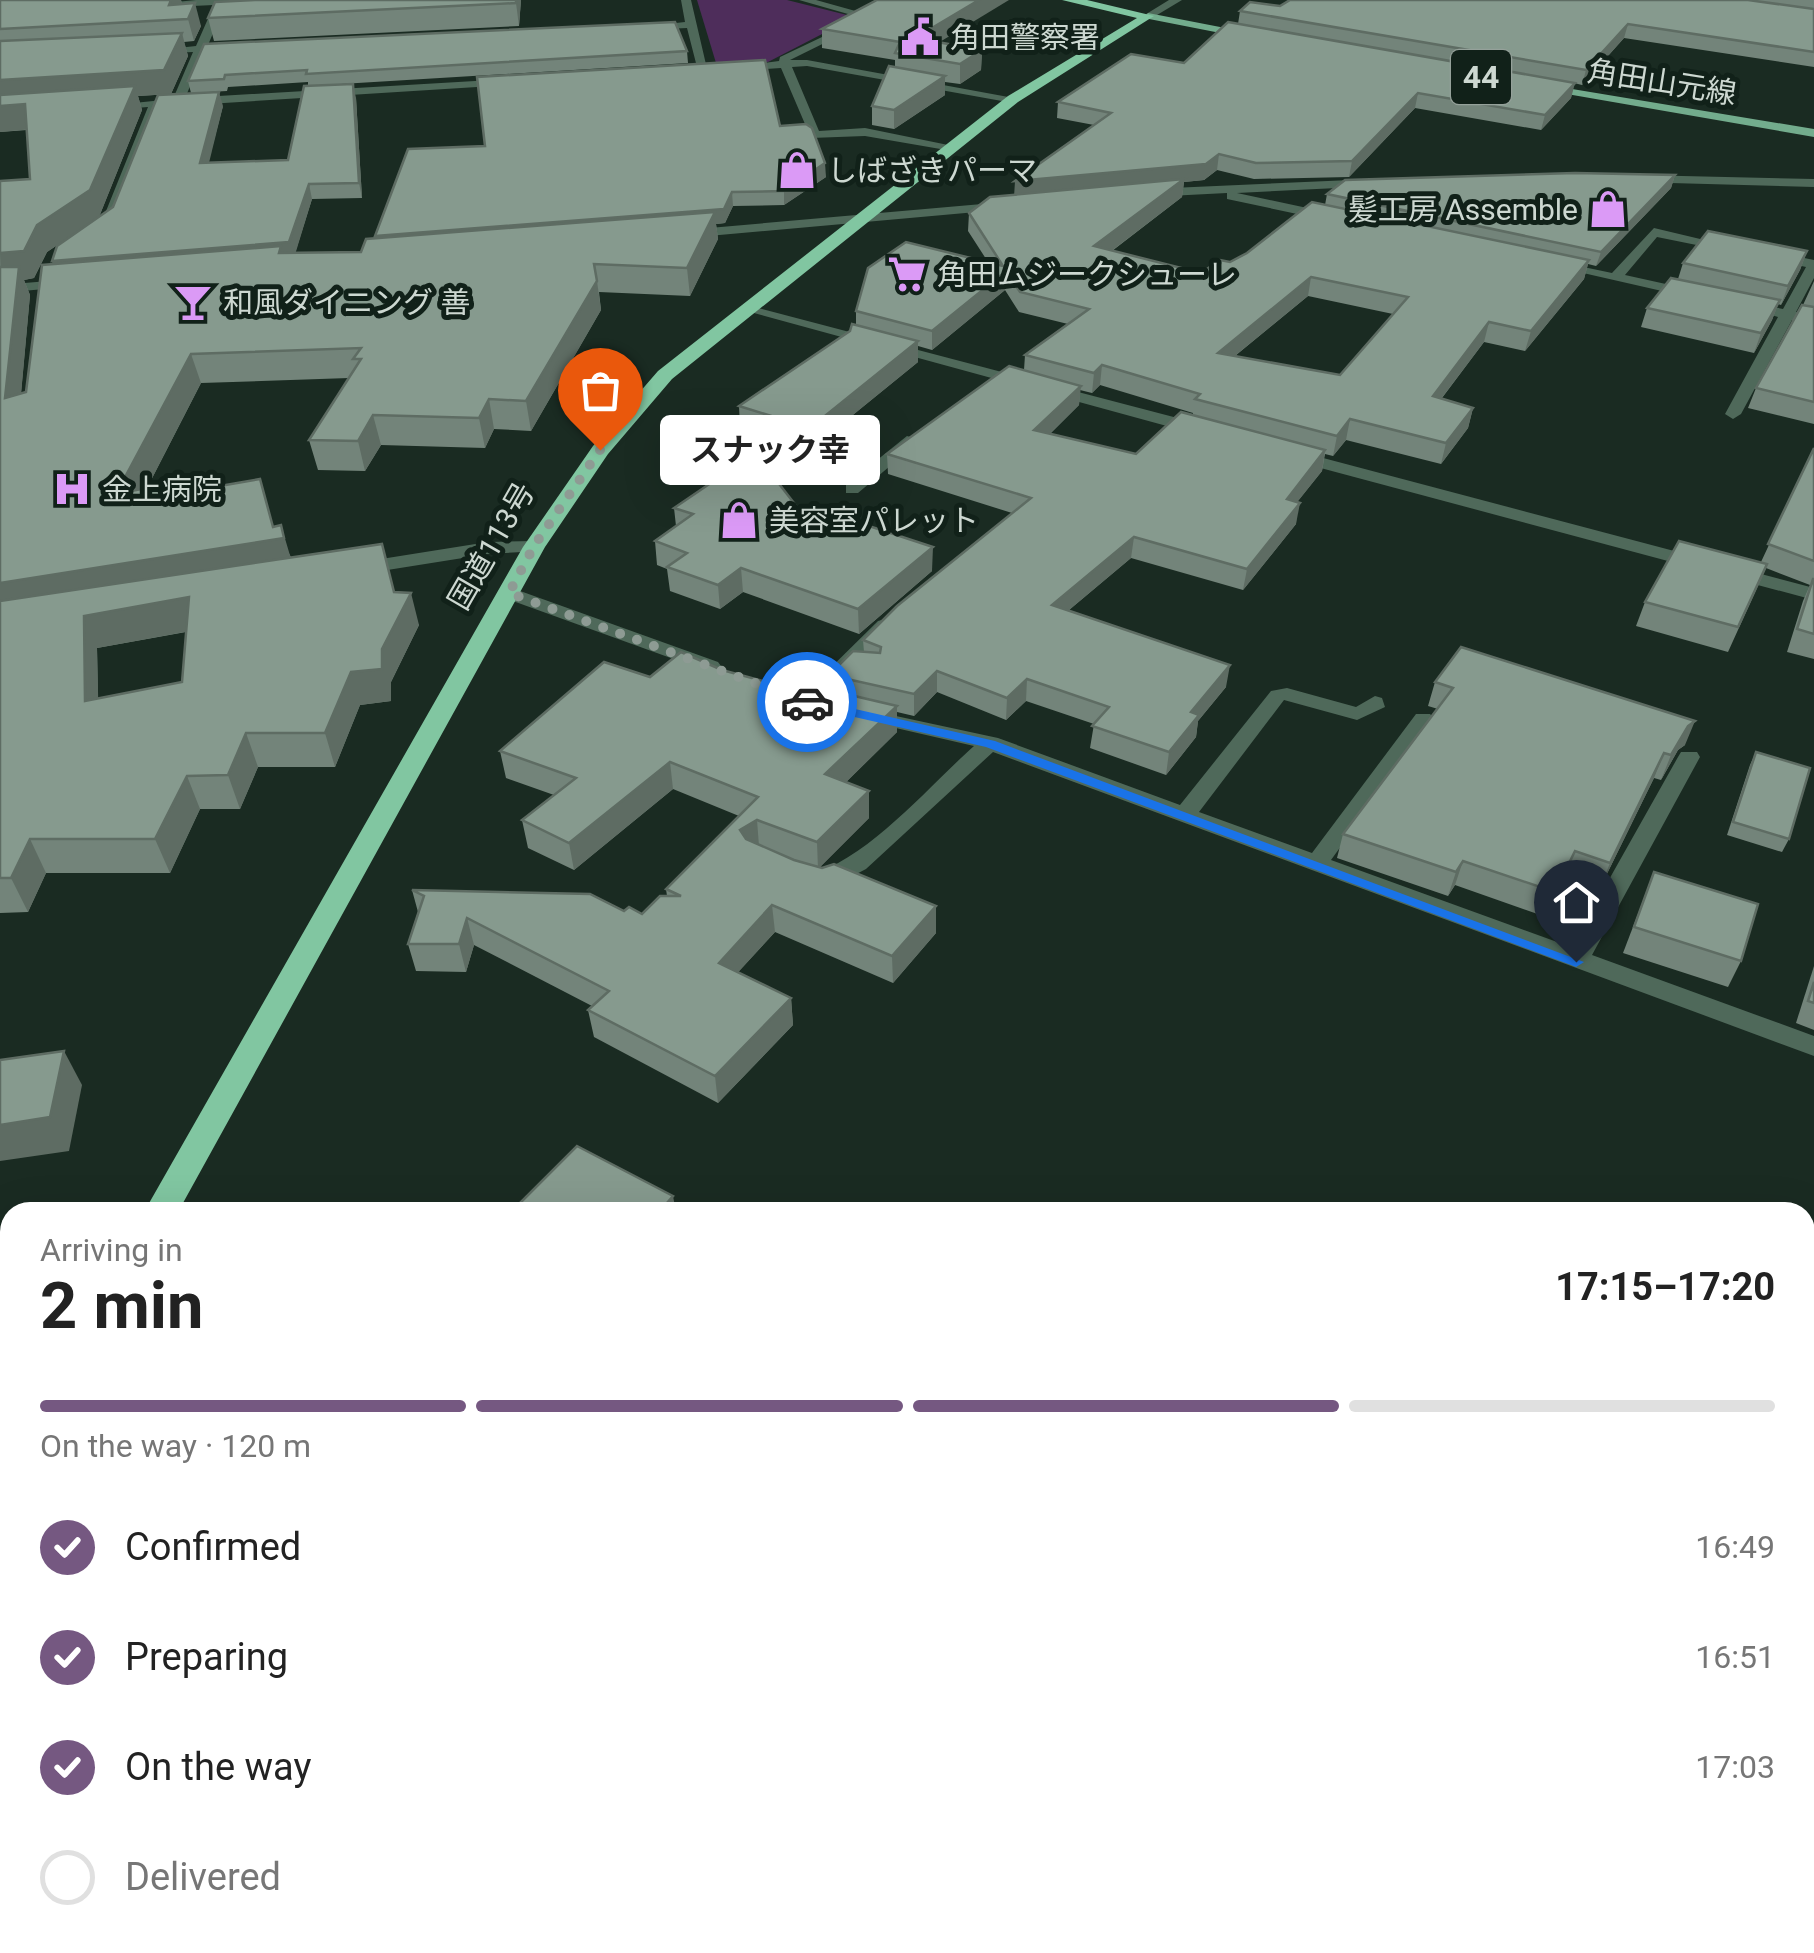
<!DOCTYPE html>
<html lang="en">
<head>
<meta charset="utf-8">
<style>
	:root { --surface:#fff; --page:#f2f2f2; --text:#222; --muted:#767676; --line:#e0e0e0; --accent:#755881 }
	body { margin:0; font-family:Roboto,"Noto Sans JP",sans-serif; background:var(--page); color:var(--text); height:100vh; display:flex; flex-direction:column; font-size:38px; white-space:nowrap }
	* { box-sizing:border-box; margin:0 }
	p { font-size:32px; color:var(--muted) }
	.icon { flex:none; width:55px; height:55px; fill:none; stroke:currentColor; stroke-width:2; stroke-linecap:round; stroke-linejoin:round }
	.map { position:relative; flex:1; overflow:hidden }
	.side { position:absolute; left:0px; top:1202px; width:1815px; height:752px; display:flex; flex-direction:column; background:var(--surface); border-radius:30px 30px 0 0; box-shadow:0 10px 40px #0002 }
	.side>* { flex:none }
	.pin { position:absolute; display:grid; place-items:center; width:85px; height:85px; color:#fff; margin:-102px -42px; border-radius:50% 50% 50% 0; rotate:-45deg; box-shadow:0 0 10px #0007 }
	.pin .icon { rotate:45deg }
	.courier { position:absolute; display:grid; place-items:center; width:100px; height:100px; margin:-50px; border:8px solid #1a73e8; border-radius:50%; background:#fff; color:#222; box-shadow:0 2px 12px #0007 }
	.bubble { position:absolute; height:70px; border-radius:10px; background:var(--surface); box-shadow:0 10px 40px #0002; font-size:32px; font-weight:700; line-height:70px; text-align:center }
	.head em { font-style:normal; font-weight:700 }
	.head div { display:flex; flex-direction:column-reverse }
	.head { display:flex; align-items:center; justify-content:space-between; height:170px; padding:0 40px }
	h1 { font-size:65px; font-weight:700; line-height:75px }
	.bar { display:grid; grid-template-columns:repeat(4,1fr); gap:15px 10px; align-content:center; height:120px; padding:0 40px }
	.bar i { height:12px; border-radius:8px; background:var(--line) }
	.bar .active { background:var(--accent) }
	.bar p { grid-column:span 4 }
	ol { padding:0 40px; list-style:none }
	li { display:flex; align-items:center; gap:30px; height:110px }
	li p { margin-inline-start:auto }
	li .icon { padding:10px; border-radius:50%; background:var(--accent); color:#fff; stroke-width:4 }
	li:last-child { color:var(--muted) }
	li i { width:55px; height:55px; border:5px solid var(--line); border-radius:50% }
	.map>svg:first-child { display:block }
	.green { fill:#4e2d5b }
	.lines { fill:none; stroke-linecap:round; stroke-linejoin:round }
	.minor { fill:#4f695a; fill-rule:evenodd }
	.major { fill:#73ac8d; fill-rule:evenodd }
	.highway { fill:#81c6a1; fill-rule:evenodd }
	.wall { fill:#73847a; fill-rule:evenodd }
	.shaded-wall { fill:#5e6c63 }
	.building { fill:#869a8e; stroke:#5e6c63; stroke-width:2.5; fill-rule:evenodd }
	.route { fill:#1a73e8 }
	.done { stroke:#8e9b94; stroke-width:10; stroke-dasharray:0 18 }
	.labels { text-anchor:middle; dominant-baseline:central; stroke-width:10; stroke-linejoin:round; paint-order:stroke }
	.far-poi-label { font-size:30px; fill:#cdd8d1; stroke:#112119; text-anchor:start }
	.far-street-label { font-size:30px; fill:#cdd8d1; stroke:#112119 }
	.shield { fill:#112119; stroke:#95a19a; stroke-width:2.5 }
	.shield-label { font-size:32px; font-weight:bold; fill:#cdd8d1 }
</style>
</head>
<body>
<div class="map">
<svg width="1814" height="1953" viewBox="0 0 1814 1953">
	<rect width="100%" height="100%" fill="#1a2b22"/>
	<polygon class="green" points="697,0 787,0 855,17 768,62 716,63"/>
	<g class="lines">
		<g class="minor">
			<polygon points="196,0 275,0 225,5 208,45 240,47 205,52 185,98 509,79 515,82 509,85 160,107 112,223 100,226 148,107 110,110 104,106 173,99 193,52 155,54 150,51 196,46 214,5 150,8 145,5"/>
			<polygon points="681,0 691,0 708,73 698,71 687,28 644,30 639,27 685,22"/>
			<polygon points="799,0 816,0 877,17 790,60 807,60 1019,99 1013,103 807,66 792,67 819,131 865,128 958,147 952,151 865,136 811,138 781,68 734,71 728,68 779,61 780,57 862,18"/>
			<polygon points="1169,0 1182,0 1152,18 1143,16"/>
			<polygon points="1639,175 1814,179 1814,187 1634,182 1633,179"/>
			<polygon points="1374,179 1380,183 1379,186 1237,193 1340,215 1342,218 1335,222 1227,199 1227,193 1149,197 1142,193 1149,189"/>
			<polygon points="1005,202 1012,206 1010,209 686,238 679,234 686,230"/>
			<polygon points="1654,228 1738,248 1731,252 1657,237 1625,275 1702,292 1702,298 1697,299 1548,265 1555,261 1612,273"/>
			<polygon points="1770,251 1814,260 1814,278 1796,312 1814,315 1814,325 1792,320 1741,414 1733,419 1725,414 1778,317 1739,305 1746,301 1783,309 1806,267 1765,258 1763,255"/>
			<polygon points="73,279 78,280 78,286 0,293 0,285"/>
			<polygon points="743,304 1208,426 1210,430 1196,434 743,310"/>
			<polygon points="907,436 921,440 858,493 846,493 846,485"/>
			<polygon points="1293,450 1814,588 1814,600 1287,459 1284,455"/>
			<polygon points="534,541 541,543 541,551 488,554 356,575 347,569 356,563 488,542"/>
			<polygon points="509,587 718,662 721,666 711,672 704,670 502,597 502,589"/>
			<polygon points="885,619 895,625 892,629 814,706 800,706 797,702 800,698 878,621"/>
			<path d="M1287,688L1356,707L1375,696L1382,698L1385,707L1357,720L1284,700L1199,812L1312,853L1416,714H1430L1434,718L1331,860L1571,947L1678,757L1681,752H1697L1700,757L1592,955L1814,1036V1056L993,752L866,869L824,891L809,887L805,881L809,875C868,859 927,788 974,746L861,720L857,716L861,712L868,710L998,738L1180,805L1271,691Z"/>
		</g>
		<g class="major">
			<polygon points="1148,13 1251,33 1256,36 1251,39 1144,18"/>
			<polygon points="1542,84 1814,129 1814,137 1538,89"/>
		</g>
		<g class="highway">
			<polygon points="1062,0 1087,0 1154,16 1018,102 672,379 608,454 545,547 178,1212 144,1212 523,547 593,446 658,371 1008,96 1137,18"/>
			<polygon points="10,1460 10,1509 0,1513 0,1464"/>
		</g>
	</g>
	<g class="wall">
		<path d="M0,0H181L182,4L201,26L194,41L184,42L188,56L171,94L138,96L142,110L99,217L47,252L34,278L24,280L30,295L21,393L26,392L53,264L52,261L113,207L223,106L208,163L288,160L356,98L362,198L312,199L295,253L361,252L375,239V236L485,146L780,126L826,177L784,205L733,206L725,223L716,224L718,239L690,296L599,292L601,310L531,431L494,429L485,448L381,445L365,471L318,470L309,440L349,378L201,383L147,488L186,492L274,527L291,557L394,592L419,625L391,682V701L360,705L335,767H258L240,809H200L170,873H46L28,912L0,913V181L30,179L27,130L0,132ZM186,632L182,682L98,698L97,648Z"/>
		<polygon points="255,0 521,0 519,26 214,41 208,18"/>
		<path d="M1290,0H1814V67L1624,38L1582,85L1574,83L1571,98L1541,130L1415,108L1349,177L1254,179L1217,170L1204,180L1184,182L1182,197L1112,251L1201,273L1230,262L1247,253L1325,205L1327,194L1675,175L1671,188L1596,266L1588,264L1584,279L1525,351L1484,342L1442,398L1473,408L1468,428L1441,464L1346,440L1333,456L1325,454L1322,471L1297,502L1296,524L1243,590L1131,558L1069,610L1226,687L1198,721L1196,737L1166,775L1090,748L1094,724L1026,701L1006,720L937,692L914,716L897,712V732L846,782L869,791V818L820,867L936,906V933L893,983L775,932L738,972L791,998L793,1025L718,1103L594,1037L588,1010L592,1006L474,945L466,972L416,971L408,944L418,912L412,890L624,911L642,914L667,896L666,889L739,816L673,789L574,870L528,848L522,820L554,795L506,778L500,751L650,677L722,670L797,690H829V675L864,652L863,640L1012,513L888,474L887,454L1024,370L1025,355L1068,324L1019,312L1005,290L932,350L918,346V362L811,449L740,427L739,406L850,331L856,325V311L988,262L968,231L969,213L1015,195V181L1094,125L1057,118L1058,102L1184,63L1238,24L1240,11L1280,6ZM1308,296L1393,314L1340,375L1235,356ZM1100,385L1193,413V415L1136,454L1050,434L1079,405L1080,390L1092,393Z"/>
		<polygon points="822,29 940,42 982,50 981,70 960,84 945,82 945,95 894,129 872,125 872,106 895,67 895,60 822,48"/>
		<polygon points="204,44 687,51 688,63 308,86 308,82 228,87 227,91 191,93 188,81"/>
		<polygon points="1807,251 1800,270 1781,305 1778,304 1772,320 1754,353 1641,327 1647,308 1678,279 1683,263"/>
		<polygon points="1814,281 1814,424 1748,408 1756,388 1803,305"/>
		<polygon points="1814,448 1814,659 1787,652 1803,601 1810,585 1766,568 1728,652 1636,626 1645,602 1761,562"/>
		<polygon points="674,508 801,512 932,571 859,634 743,592 720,609 670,591 667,569 657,565 655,541 676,526"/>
		<polygon points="1435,682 1685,745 1678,750 1661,780 1654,778 1600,888 1565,876 1546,917 1455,885 1448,896 1337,858 1343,834 1438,709 1428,706"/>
		<polygon points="1756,752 1789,839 1782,852 1727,835 1750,765"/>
		<polygon points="1654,872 1741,961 1728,987 1623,953"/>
		<polygon points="1814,966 1814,1030 1796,1023"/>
		<polygon points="521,1202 676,1212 523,1212"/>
	</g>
	<g class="shaded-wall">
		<polygon points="171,0 181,0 184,11 169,5"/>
		<polygon points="516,0 521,0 519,26 516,3"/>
		<polygon points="979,0 1009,0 915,57 915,38"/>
		<polygon points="195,3 201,26 194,41 188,19"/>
		<polygon points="1628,24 1624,38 1582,85 1586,70"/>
		<polygon points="182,33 188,56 171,94 138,96 142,110 99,217 47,252 34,278 24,280 30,295 18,428 5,398 0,253 37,225 130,97 0,105 0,80"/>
		<polygon points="982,50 981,70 960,84 960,64"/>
		<polygon points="945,76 945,95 894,129 894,110"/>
		<polygon points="1575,83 1571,98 1541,130 1545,115"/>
		<polygon points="353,84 356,98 362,198 359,183"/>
		<polygon points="219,92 223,106 205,179 200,163"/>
		<polygon points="1418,93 1415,108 1349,177 1352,161"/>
		<polygon points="25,104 33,129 0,132 0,106"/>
		<polygon points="1219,154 1217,170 1204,180 1184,182 1182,197 1093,265 1094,246 1014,197 1015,181"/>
		<polygon points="825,163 826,177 784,205 784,191"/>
		<polygon points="1675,175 1671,188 1596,266 1601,252"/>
		<polygon points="309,184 312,199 294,258 58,277 52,261"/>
		<polygon points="732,192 733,206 725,223 716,224 718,239 690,296 687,268 378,251 375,236"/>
		<polygon points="1807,251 1800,270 1781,305 1788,286"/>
		<polygon points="1589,260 1584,279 1525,351 1531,331"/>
		<polygon points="1006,271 1005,290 932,350 932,331"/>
		<polygon points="1311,277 1308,296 1215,372 1218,353"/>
		<polygon points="597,281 601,310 531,431 526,401"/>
		<polygon points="1780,300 1772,320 1754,353 1761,333"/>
		<polygon points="1489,322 1484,342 1428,416 1433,396"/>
		<polygon points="918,341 918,362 811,449 810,428"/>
		<polygon points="191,354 201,383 128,525 116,494"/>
		<polygon points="1102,365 1100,385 1092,393 1094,373"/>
		<polygon points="1081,386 1079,405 1033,450 1034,430"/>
		<polygon points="489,399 494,429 485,448 479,418"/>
		<polygon points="1473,408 1468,428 1441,464 1446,443"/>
		<polygon points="373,415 381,445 365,471 358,441"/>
		<polygon points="1350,419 1346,440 1333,456 1337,436"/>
		<polygon points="1325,450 1322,471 1283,520 1287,499"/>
		<polygon points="1300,503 1296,524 1243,590 1247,569"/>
		<polygon points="281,525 294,569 0,617 0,583 277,539"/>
		<polygon points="1134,537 1131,558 1050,626 1052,605"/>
		<polygon points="933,547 932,571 859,634 858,609"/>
		<polygon points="741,568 743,592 720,609 718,585"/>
		<polygon points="411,593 419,625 391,682 391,701 360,705 335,767 325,733 351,672 382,649"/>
		<polygon points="189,597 201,629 97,648 99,734 85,701 84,616"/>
		<polygon points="1230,665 1226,687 1198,721 1196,737 1166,775 1169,752 1191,712"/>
		<polygon points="937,671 937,692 914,716 914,694"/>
		<polygon points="1027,679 1026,701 1006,720 1007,698"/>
		<polygon points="897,706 897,732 827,801 825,774"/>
		<polygon points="1695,721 1685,745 1678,750 1661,780 1671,755 1688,726"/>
		<polygon points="246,733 258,767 240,809 228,775"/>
		<polygon points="1664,753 1654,778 1600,888 1610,863"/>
		<polygon points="670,762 673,789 574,870 569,843"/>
		<polygon points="187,776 200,809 170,873 155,839"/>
		<polygon points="869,791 869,818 818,869 817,842"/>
		<polygon points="757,820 759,846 742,857 740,830"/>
		<polygon points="30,839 46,873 28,912 11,878"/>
		<polygon points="1575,851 1565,876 1546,917 1555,892"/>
		<polygon points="1463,861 1455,885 1448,896 1456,872"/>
		<polygon points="772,905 775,932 722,990 719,963"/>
		<polygon points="936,906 936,933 893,983 892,956"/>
		<polygon points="467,918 474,945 466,972 459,944"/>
		<polygon points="791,998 793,1025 718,1103 715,1076"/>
		<polygon points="64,1051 82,1085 69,1151 0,1161 0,1125"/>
		<polygon points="673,1196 676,1212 659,1212"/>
	</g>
	<g class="building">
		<polygon points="0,0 171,0 169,5 195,3 188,19 0,29"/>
		<polygon points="255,0 516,0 516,3 208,18 215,2"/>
		<polygon points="877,0 979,0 915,38 982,50 960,64 895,53 900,42 822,29"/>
		<polygon points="1290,0 1748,0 1814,9 1814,52 1628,24 1586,70 1240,11 1250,2 1280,6"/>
		<polygon points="675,22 687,51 306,74 307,70 225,75 224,79 188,81 204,44"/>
		<polygon points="1228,22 1575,83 1545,115 1418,93 1352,161 1256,163 1219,154 1206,164 1015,181 1111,113 1058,102 1131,54 1184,63"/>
		<polygon points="182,33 164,70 0,80 0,41"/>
		<polygon points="765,60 780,126 806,124 812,128 825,163 784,191 732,192 724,209 375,236 408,149 485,146 477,77"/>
		<polygon points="889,66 945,76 894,110 872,106"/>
		<polygon points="353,84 359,183 309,184 289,242 52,261 57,246 113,207 158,95 219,92 200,163 288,160 304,86"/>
		<polygon points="135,86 90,190 37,225 24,251 0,253 0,181 30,179 25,104 0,106 0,95"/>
		<polygon points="1575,173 1675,175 1601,252 1327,194 1345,180"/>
		<path d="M1184,179L1094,246L1201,273L1220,260L1230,262L1247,253L1312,202L1589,260L1531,331L1489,322L1433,396L1473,408L1446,443L1350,419L1337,436L1195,399L1200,394L1102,365L1094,373L1025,355L1089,309L1020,292L1006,271L932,331L856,311L868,268L906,242L1003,266L969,213L990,197ZM1311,277L1408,297L1340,375L1218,353Z"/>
		<polygon points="715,212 687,268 594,264 597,281 526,401 489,399 479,418 373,415 358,441 309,440 361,359 353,359 361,348 191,354 116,494 182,481 185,492 260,479 273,527 281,525 284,538 0,583 0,267 19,267 5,398 26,392 42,265 281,246 279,253 361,252 366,239"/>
		<polygon points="1708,231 1807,251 1788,286 1683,263"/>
		<polygon points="1671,278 1780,300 1761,333 1647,308"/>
		<polygon points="1802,305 1814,307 1814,402 1756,388"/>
		<polygon points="852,324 918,341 810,428 739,406 850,331"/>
		<polygon points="1009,366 1081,386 1034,430 1136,454 1181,412 1325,450 1287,499 1300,503 1247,569 1134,537 1052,605 1230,665 1191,712 1199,715 1169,752 1092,726 1109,707 1027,679 1007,698 937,671 914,694 829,675 853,651 880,653 881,647 863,640 897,606 1031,498 887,454"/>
		<polygon points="1814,448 1814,561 1768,544"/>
		<polygon points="755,453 801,512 808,506 933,547 858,609 741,568 718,585 667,567 687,553 655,541 693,514 674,508"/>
		<polygon points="1679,541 1767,564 1738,627 1645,602"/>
		<path d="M382,544L394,592L411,593L382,649V669L351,672L325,733H246L228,775L187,776L155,839H30L11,878H0V601ZM189,597L182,682L85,701L84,616Z"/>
		<polygon points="1813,579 1814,579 1814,634 1797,629"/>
		<polygon points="1461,647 1695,721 1688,726 1671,755 1664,753 1610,863 1575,851 1555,892 1463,861 1456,872 1343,834 1453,688 1435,682"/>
		<polygon points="681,652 722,670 797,690 803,684 897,706 825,774 869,791 817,842 757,820 740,830 746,839 794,860 822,868 834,864 936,906 892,956 772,905 719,963 791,998 715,1076 588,1010 609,991 467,918 459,944 408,944 424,896 412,890 590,894 624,911 629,907 642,914 660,896 681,896 666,889 758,797 670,762 569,843 522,820 576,778 500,751 604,662 650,677"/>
		<polygon points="1756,752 1810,768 1789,839 1733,822"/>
		<polygon points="1654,872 1758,904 1741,961 1634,927"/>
		<polygon points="1814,982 1814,1003 1808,1001"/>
		<polygon points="64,1051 50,1117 0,1125 0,1060"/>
		<polygon points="577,1146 673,1196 659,1212 539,1212 521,1202"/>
		<polygon points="10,1940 10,1945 76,1945 78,1947 79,1945 125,1945 133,1953 0,1953 0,1951"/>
		<polygon points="897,1945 1100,1945 1097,1953 893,1953"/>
	</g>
	<polygon class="route" points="807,698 995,741 1584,962 1576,967 1571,965 986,747 802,705 800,702"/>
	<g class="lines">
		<polyline class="done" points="600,450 534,546 509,593 807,702"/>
	</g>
	<defs>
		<g id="civic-bare" transform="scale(3)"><path d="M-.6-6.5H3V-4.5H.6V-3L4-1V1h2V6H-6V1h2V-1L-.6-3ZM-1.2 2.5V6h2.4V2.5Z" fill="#db9af6" stroke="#112119" stroke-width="2.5" paint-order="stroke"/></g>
		<g id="shop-bare" transform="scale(3)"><path d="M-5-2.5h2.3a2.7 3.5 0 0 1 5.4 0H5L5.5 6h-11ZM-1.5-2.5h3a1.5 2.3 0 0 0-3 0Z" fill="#db9af6" stroke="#112119" stroke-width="2.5" paint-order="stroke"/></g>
		<g id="supermarket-bare" transform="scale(3)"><path d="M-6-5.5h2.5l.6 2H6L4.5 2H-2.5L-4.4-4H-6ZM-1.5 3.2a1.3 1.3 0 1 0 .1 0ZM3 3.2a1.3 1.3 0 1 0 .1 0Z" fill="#db9af6" stroke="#112119" stroke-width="2.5" paint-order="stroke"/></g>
		<g id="bar-bare" transform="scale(3)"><path d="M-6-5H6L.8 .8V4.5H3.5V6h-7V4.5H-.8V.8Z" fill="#db9af6" stroke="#112119" stroke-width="2.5" paint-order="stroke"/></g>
		<g id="hospital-bare" transform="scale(3)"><path d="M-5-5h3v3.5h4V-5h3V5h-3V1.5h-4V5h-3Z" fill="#db9af6" stroke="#112119" stroke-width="2.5" paint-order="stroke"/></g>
	</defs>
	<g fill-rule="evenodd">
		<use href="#civic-bare" x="920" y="37"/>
		<use href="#shop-bare" x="797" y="170"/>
		<use href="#shop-bare" x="1608" y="209"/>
		<use href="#supermarket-bare" x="907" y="274"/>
		<use href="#bar-bare" x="193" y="302"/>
		<use href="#hospital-bare" x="72" y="489"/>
		<use href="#shop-bare" x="739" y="520"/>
	</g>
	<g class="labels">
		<g class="far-poi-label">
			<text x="950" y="37">角田警察署</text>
			<text x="827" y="170">しばざきパーマ</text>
			<text x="1578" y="209" text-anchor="end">髪工房 Assemble</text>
			<text x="937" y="274">角田ムジークシューレ</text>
			<text x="223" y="302">和風ダイニング 善</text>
			<text x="102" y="489">金上病院</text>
			<text x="769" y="520">美容室パレット</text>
		</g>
		<g class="far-street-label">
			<text transform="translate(1662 82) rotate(9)">角田山元線</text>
			<text transform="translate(491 546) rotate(-60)">国道113号</text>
		</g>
		<rect class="shield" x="1451" y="50" width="60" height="54" rx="8"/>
		<g class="shield-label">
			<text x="1481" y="77">44</text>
		</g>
	</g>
</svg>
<div class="pin" style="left:600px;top:450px;background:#ea580c"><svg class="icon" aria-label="bag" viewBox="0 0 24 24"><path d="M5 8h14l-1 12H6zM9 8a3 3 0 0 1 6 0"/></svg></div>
<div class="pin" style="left:1576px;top:962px;background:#1f2937"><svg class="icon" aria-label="home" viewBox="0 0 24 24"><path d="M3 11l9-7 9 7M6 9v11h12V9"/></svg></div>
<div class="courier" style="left:807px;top:702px"><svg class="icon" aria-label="car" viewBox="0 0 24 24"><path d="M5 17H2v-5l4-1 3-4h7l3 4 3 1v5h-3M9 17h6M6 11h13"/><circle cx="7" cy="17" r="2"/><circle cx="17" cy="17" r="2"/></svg></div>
<div class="bubble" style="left:660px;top:415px;width:220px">スナック幸</div>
<section class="side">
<div class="head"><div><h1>2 min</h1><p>Arriving in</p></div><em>17:15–17:20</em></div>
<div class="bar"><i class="active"></i><i class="active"></i><i class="active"></i><i></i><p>On the way · 120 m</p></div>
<ol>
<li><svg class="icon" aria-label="check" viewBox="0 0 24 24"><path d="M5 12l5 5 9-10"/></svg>Confirmed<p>16:49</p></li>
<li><svg class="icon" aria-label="check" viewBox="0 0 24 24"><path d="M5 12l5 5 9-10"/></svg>Preparing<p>16:51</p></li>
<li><svg class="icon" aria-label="check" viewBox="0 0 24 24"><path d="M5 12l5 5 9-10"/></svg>On the way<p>17:03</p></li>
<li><i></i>Delivered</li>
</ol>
</section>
</div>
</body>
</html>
